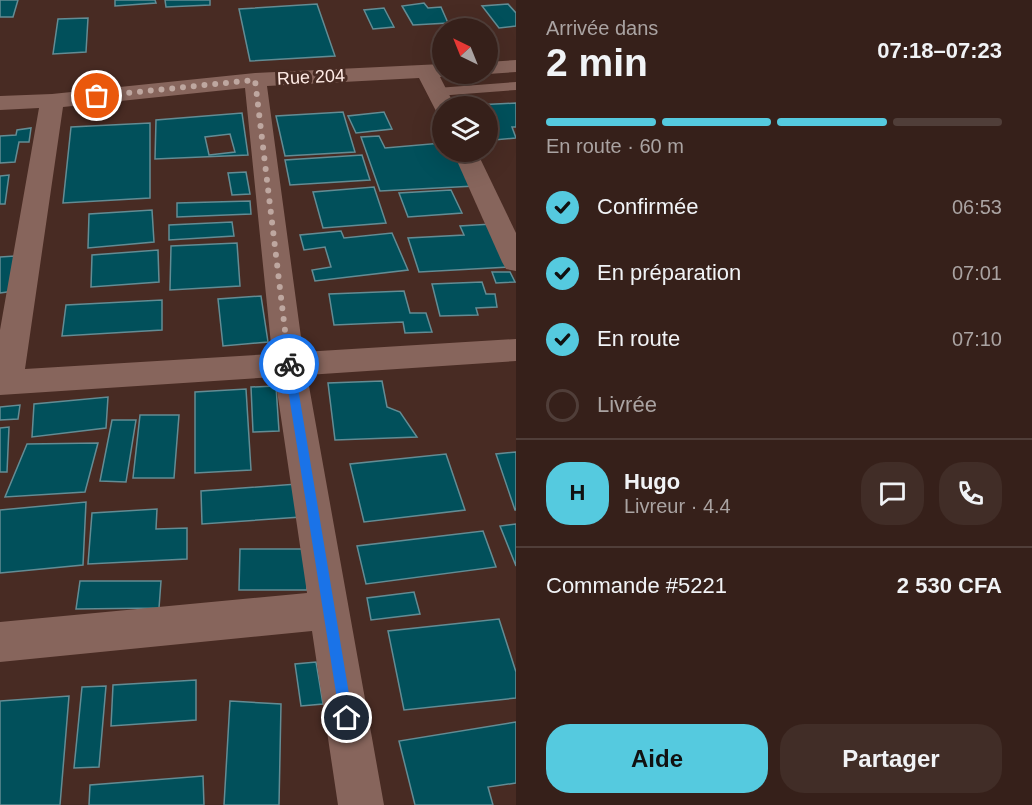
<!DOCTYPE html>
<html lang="fr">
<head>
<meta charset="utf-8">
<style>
	:root { --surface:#36201a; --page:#412d27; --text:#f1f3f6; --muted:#aaa3a2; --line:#503e39; --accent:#55cadf }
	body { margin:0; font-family:Helvetica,sans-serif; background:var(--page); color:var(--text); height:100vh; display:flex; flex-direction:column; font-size:22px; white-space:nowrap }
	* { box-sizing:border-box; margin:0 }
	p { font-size:20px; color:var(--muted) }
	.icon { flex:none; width:33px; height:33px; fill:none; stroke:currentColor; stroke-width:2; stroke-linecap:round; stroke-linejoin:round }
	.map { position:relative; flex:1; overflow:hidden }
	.drawer { display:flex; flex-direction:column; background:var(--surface); width:516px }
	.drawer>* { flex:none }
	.needle { width:39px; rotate:317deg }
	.controls { position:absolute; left:432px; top:18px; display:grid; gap:12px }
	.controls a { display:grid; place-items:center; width:66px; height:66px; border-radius:50%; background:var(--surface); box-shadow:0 6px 24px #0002,0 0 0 2px var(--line); font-size:30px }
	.pin { position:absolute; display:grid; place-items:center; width:51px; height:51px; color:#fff; margin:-26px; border:3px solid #fff; border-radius:50%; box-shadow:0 2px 6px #0007 }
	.courier { position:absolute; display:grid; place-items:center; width:60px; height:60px; margin:-30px; border:4px solid #1a73e8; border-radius:50%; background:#fff; color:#222; box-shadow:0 2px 8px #0007 }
	.overview em { font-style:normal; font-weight:700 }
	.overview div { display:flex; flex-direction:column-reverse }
	.overview { display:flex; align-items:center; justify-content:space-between; height:102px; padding:0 30px }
	h1 { font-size:39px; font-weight:700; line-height:45px }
	.bar { display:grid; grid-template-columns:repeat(4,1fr); gap:9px 6px; align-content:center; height:72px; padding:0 30px }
	.bar i { height:8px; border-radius:4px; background:var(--line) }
	.bar .on { background:var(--accent) }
	.bar p { grid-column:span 4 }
	.line { display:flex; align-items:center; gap:15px; padding:0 30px; border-top:2px solid var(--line) }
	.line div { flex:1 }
	.round { display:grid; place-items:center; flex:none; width:63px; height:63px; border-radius:24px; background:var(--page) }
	ol { padding:0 30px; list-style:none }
	li { display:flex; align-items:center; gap:18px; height:66px }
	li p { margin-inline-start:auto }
	li .icon { padding:6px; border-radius:50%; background:var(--accent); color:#111; stroke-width:4 }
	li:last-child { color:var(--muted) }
	li i { width:33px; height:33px; border:3px solid var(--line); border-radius:50% }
	.cta { display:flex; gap:12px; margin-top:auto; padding:12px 30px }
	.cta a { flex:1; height:69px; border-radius:24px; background:var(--accent); color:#111; font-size:24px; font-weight:700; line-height:69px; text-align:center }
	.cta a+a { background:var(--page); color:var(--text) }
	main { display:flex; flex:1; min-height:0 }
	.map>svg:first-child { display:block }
	.building { fill:#01505b; stroke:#638c94; stroke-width:1.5; fill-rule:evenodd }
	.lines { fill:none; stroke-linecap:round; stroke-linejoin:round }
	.service { fill:#87655c; fill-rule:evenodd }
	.minor { fill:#87655c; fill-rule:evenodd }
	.route { fill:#1a73e8 }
	.done { stroke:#bea7a0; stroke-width:6; stroke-dasharray:0 10.8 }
	.labels { text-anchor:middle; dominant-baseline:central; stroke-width:6; stroke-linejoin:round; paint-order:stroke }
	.far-street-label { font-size:18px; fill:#feeae4; stroke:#482b23 }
</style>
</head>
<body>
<main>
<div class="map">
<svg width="516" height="805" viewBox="0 0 516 805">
	<rect width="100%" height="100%" fill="#482b23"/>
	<g class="building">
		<polygon points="0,0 18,0 13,17 0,17"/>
		<polygon points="115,0 155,0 156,3 115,6"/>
		<polygon points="165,0 210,0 210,5 166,7"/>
		<polygon points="424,3 428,8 441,7 448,23 413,25 402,6"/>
		<polygon points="317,4 335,56 250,61 239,9"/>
		<polygon points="508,4 516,13 516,26 499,28 482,6"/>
		<polygon points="384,8 394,27 373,29 364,10"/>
		<polygon points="88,18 86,52 53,54 58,19"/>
		<polygon points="516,103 516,127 512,127 516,138 494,140 488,128 488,106 476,105"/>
		<polygon points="343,112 355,152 285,156 276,116"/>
		<polygon points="384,112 392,129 356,133 348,116"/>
		<path d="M242,113L248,155L155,159L156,120ZM230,134L235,152L209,155L205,137Z"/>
		<polygon points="150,123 150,198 63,203 71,127"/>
		<polygon points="31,128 29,142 19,142 15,162 0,163 0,136 16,135 17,130"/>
		<polygon points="379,136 385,148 442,143 442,152 458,152 475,186 380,191 361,137"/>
		<polygon points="362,155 370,180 290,185 285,160"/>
		<polygon points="246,172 250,194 232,195 228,173"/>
		<polygon points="9,175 5,204 0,204 0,176"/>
		<polygon points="374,187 386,223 323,228 313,192"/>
		<polygon points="451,190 462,213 408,217 399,193"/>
		<polygon points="250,201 251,214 177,217 177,203"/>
		<polygon points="152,210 154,242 88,248 89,214"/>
		<polygon points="232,222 234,236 169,240 169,225"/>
		<polygon points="492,224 509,267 419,272 408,238 464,235 460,226"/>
		<polygon points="341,231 344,238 392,233 408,270 315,281 312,270 331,267 325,247 304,250 300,235"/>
		<polygon points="237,243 240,286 170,290 171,246"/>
		<polygon points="158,250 159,282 91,287 92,255"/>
		<polygon points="15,256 14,291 0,293 0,257"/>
		<polygon points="492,272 510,272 515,282 496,283"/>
		<polygon points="482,282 486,294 495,294 497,307 476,308 478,315 440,316 432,284"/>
		<polygon points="404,291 410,313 426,313 432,332 405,333 403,322 334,325 329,294"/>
		<polygon points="261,296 268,342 223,346 218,299"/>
		<polygon points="162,300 162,330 62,336 66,305"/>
		<polygon points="382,381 387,407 400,412 417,437 335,440 328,383"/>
		<polygon points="276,386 279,431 253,432 251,387"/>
		<polygon points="246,389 251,470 195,473 195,392"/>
		<polygon points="108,397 106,428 32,437 34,404"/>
		<polygon points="20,405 18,419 0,420 0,407"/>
		<polygon points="140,415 179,415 174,478 133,478"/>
		<polygon points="112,420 136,420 126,482 100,481"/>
		<polygon points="9,427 7,472 0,472 0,428"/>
		<polygon points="98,443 85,492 5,497 27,444"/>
		<polygon points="516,452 516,510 515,510 496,454"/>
		<polygon points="446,454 465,510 364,522 350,464"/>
		<polygon points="297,484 301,517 202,524 201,491"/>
		<polygon points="86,502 83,565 0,573 0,510"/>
		<polygon points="157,509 156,529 187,528 187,559 88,564 92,513"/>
		<polygon points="516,524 516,566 500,526"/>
		<polygon points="483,531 496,567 366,584 357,546"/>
		<polygon points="240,549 306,549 307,590 239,590"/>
		<polygon points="80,581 161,581 159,608 76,609"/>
		<polygon points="414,592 420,614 371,620 367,598"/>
		<polygon points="499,619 516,672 516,698 404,710 388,631"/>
		<polygon points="316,662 323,704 301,706 295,664"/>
		<polygon points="196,680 196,720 111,726 113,685"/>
		<polygon points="106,686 99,767 74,768 82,687"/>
		<polygon points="69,696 60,805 0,805 0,701"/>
		<polygon points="230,701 281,704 279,805 224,805"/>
		<polygon points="516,722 516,783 488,787 493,805 415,805 399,741"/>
		<polygon points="203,776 204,805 89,805 90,785"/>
	</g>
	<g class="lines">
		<polygon class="service" points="516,82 516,90 437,96 430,92 437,88"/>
		<g class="minor">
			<polygon points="516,60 516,72 488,74 484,74 488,74 488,62"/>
			<path d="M442,64V74H450L440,77L455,106H442V112L436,111L419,78L267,86L303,352L516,339V361L307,375L384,805H338L312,631L0,662V622L307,593L275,377L0,395V330L39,108L0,110V96L52,94L255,73ZM245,88L272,354L25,369L63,107Z"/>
			<polygon points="453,152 477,152 516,233 516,271 506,269 502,262"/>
		</g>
	</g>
	<polygon class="route" points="289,361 294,364 353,718 351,723 347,725 342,723 340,718 284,364"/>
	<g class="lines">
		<polyline class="done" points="97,96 255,80 289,364"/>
	</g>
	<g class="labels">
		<g class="far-street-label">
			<text transform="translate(311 77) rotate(-3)">Rue 204</text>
		</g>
	</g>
</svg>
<div class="controls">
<a><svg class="needle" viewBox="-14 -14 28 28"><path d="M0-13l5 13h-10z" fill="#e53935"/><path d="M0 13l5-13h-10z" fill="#aaa3a2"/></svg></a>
<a><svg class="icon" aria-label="layers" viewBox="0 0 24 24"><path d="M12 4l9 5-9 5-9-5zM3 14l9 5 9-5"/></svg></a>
</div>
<div class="pin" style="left:97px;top:96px;background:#ea580c"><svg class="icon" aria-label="bag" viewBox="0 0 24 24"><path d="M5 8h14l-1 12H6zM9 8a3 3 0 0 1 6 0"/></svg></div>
<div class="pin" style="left:347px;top:718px;background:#1f2937"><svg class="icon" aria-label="home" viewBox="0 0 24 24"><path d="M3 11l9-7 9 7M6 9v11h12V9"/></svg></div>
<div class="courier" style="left:289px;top:364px"><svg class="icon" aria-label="bike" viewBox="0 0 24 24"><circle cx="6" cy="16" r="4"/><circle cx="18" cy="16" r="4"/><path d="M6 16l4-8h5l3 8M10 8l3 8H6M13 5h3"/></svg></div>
</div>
<section class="drawer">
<div class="overview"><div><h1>2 min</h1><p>Arrivée dans</p></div><em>07:18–07:23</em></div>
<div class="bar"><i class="on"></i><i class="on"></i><i class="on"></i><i></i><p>En route · 60 m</p></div>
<ol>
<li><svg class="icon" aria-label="check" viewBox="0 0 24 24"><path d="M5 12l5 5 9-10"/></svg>Confirmée<p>06:53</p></li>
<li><svg class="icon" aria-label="check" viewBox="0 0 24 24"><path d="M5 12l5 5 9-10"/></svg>En préparation<p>07:01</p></li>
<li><svg class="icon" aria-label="check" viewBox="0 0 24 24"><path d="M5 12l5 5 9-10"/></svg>En route<p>07:10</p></li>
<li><i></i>Livrée</li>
</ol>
<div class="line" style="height:108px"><b class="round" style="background:var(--accent);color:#111">H</b><div><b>Hugo</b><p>Livreur · 4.4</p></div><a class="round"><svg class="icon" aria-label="chat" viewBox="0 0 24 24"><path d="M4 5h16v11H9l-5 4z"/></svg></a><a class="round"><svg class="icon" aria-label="phone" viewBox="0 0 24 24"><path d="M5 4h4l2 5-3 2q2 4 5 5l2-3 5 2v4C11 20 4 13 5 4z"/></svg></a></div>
<div class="line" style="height:78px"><div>Commande #5221</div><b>2 530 CFA</b></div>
<div class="cta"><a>Aide</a><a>Partager</a></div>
</section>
</main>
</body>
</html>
